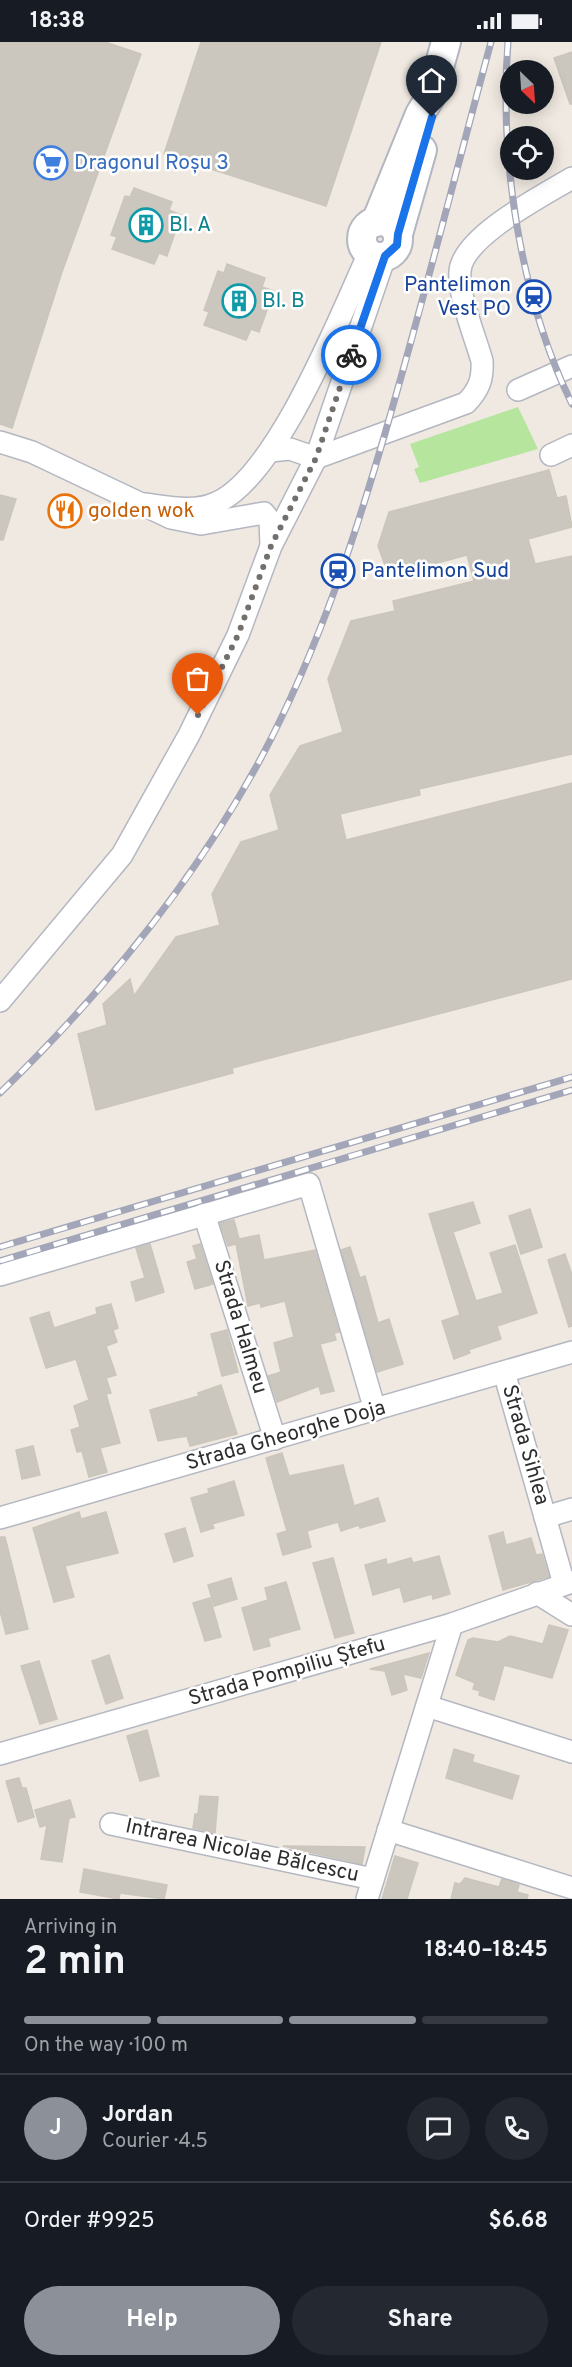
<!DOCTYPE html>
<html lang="en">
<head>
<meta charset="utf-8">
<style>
	:root { --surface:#171b24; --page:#242831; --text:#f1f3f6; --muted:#9ea1a6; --line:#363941; --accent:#8c9099 }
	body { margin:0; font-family:Overpass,sans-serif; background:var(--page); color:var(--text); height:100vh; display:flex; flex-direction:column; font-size:22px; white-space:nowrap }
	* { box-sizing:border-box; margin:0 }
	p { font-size:20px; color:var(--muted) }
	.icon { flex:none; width:33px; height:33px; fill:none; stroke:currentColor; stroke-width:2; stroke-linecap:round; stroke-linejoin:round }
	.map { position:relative; height:1857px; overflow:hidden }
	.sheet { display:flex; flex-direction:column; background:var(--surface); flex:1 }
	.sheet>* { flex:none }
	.needle { width:39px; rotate:155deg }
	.buttons { position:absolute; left:500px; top:18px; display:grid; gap:12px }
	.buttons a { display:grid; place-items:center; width:54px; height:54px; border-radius:50%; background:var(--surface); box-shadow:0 3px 15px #0003; font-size:30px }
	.pin { position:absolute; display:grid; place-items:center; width:51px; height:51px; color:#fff; margin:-62px -26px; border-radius:50% 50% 50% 0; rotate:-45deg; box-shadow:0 0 6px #0007 }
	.pin .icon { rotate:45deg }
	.courier { position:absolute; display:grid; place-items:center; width:60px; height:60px; margin:-30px; border:4px solid #1a73e8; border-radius:50%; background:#fff; color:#222; box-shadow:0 2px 8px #0007 }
	.head em { font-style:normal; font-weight:700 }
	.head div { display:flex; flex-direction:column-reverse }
	.head { display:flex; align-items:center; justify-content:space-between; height:102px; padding:0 24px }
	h1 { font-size:39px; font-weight:700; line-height:45px }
	.bar { display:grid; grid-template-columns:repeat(4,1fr); gap:9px 6px; align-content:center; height:72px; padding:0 24px }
	.bar i { height:8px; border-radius:4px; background:var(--line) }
	.bar .current { background:var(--accent) }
	.bar p { grid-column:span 4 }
	.line { display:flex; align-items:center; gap:15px; padding:0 24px; border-top:2px solid var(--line) }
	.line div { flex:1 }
	.round { display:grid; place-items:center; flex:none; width:63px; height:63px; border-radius:32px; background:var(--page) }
	.primary-button { display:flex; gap:12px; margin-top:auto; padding:12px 24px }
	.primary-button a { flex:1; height:69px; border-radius:36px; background:var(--accent); color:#fff; font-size:24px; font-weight:700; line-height:69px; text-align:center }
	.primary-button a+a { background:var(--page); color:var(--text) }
	.status { display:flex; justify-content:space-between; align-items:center; height:42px; padding:0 30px; background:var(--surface); direction:ltr }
	.status svg { height:16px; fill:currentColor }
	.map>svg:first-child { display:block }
	.green { fill:#b6e59e }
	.building { fill:#cbc7bf; stroke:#cbc5ba; stroke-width:1.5 }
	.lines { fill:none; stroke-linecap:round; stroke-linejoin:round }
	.street-casing { stroke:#b4b7c1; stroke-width:24 }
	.secondary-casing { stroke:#b4b7c1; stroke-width:32 }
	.street { stroke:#fff; stroke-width:21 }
	.secondary { stroke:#fff; stroke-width:28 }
	.rail-casing { stroke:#a3a6b8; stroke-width:7 }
	.rail { stroke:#fff; stroke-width:4.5; stroke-dasharray:14; stroke-linecap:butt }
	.done { stroke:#726f6d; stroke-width:6; stroke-dasharray:0 10.8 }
	.route { stroke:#1a73e8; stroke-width:8 }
	.labels { text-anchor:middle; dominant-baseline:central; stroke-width:5; stroke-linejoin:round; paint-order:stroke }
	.shop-label { font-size:21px; fill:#366cbe; stroke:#fff; text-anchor:start }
	.culture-label { font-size:21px; fill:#0d838f; stroke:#fff; text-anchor:start }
	.transit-label { font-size:21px; fill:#164399; stroke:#fff; text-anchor:end }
	.food-label { font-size:21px; fill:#c56008; stroke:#fff; text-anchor:start }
	.street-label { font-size:21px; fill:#2e2e2e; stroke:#fff }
</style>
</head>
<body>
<div class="status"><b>18:38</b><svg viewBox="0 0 49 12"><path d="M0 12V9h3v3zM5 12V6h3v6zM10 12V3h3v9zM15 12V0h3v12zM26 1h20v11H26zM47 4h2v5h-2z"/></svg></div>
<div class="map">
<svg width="572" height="1857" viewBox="0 0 572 1857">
	<rect width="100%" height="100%" fill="#efe9e1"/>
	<polygon class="green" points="518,365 538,407 420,441 414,427 419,425 410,402"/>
	<g class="building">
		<polygon points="0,0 105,0 141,12 62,230 12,386 0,382"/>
		<polygon points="201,0 381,0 326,164 164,112"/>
		<polygon points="572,10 572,62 570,62 554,16"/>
		<polygon points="134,146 172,160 169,168 181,173 167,214 159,211 154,222 112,207 117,195 111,193 125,154 130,155"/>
		<polygon points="227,222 265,236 262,245 274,249 259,290 251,287 246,298 204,283 209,270 204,268 218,229 224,231"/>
		<polygon points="549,428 557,456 566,454 572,485 528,497 535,522 572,514 572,712 419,747 420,753 340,772 346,798 572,741 572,937 232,1026 233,1031 96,1068 78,992 107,983 103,962 130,937 134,954 176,895 220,883 212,852 241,800 279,788 270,753 300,704 343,690 328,637 351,579 395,569 393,559 474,539 467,513 389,534 378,504 389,470"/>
		<polygon points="0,453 16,457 3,498 0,498"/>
		<polygon points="473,1160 480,1181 453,1190 476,1259 503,1251 490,1211 515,1203 537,1271 497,1284 501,1297 468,1308 470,1311 454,1317 442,1279 460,1273 429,1172"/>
		<polygon points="530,1167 542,1205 521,1212 509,1174"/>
		<polygon points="234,1178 239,1197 259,1193 264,1218 315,1208 339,1290 334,1291 336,1298 320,1302 334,1349 321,1352 319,1344 277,1360 268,1334 281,1330 274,1301 294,1295 285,1259 261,1265 260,1261 248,1264 236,1202 228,1204 220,1181"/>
		<polygon points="150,1202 164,1250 136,1259 131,1240 145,1236 136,1206"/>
		<polygon points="200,1202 213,1242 195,1247 187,1220 197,1217 193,1204"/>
		<polygon points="350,1205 360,1236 365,1234 378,1281 389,1277 403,1322 377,1330 341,1208"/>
		<polygon points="565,1212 572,1233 572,1284 569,1285 548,1218"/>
		<polygon points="111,1262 118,1286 113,1288 117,1300 106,1304 116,1333 106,1336 111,1351 106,1352 120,1401 100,1406 107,1430 89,1435 82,1409 77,1410 71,1388 80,1385 74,1364 89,1358 76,1317 46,1326 30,1276 49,1270 54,1286 97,1272 96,1266"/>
		<polygon points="227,1288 238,1330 222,1334 211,1292"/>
		<polygon points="221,1343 237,1392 190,1404 187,1394 158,1399 150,1368 199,1354 198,1351"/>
		<polygon points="33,1404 40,1433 22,1437 16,1408"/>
		<polygon points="282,1411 289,1434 343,1423 354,1464 378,1456 385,1479 360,1486 359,1483 341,1489 338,1480 307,1489 311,1505 283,1513 277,1492 287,1489 266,1416"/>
		<polygon points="234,1439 244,1473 212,1482 214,1486 201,1490 191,1456 209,1451 208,1447"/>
		<polygon points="79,1470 81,1477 106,1470 118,1511 65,1524 74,1555 54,1560 33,1486"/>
		<polygon points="185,1486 193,1514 174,1520 165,1492"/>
		<polygon points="503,1490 506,1503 531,1496 536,1513 542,1512 549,1535 503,1548 489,1494"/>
		<polygon points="0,1495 5,1495 28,1587 6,1592 0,1569"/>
		<polygon points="439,1514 450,1552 433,1557 432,1552 404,1560 400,1545 373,1553 365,1523 386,1517 387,1523 411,1516 413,1521"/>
		<polygon points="333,1516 354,1591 335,1596 313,1521"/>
		<polygon points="231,1536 237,1557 214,1564 208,1543"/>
		<polygon points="286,1540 300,1587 268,1596 270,1604 254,1608 242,1566 268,1558 265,1546"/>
		<polygon points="210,1556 221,1595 205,1599 193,1561"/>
		<polygon points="549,1583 568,1588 552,1636 504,1623 494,1658 479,1653 480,1649 473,1647 475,1641 456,1633 468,1598 473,1596 498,1600 510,1594 543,1602"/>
		<polygon points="429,1611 421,1636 403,1632 407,1648 392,1653 385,1629 370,1627"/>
		<polygon points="109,1613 123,1656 106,1662 92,1619"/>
		<polygon points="39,1619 57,1677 40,1682 21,1624"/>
		<polygon points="147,1688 159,1734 140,1739 127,1694"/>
		<polygon points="454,1707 474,1713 472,1720 519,1734 512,1757 446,1736"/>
		<polygon points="19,1736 22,1746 26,1746 34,1775 18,1780 6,1739"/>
		<polygon points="200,1754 218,1755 215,1791 193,1786 195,1772 198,1772"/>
		<polygon points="70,1758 75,1775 69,1776 62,1820 41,1817 47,1783 40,1785 35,1768"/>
		<polygon points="283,1804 365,1805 362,1822"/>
		<polygon points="395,1814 418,1821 407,1857 382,1857"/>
		<polygon points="84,1827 167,1843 164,1857 120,1851 119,1857 80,1850"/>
		<polygon points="465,1836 499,1845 502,1837 519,1843 517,1850 528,1853 527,1857 451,1857 455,1841 460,1842"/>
	</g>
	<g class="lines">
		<g class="street-casing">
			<g id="street">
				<polyline points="518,348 572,324"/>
				<polyline points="0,400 32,410 171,476 201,482 264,471 270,479 271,503"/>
				<path d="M270,409L290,407L316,416L466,361C479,348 483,337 482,319C475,294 458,254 460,229C463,194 544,153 572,136"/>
				<polyline points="551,413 572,403"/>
				<path d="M144,462C168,465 194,471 216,461C277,435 341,272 369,211"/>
				<polyline points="0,959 122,813 189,693 238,593 271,504 316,416 385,214"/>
				<polyline points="204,1172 275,1397"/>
				<polyline points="0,1233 309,1142 375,1368"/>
				<polyline points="504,1330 564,1542"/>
				<polyline points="545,1475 572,1467"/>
				<polyline points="0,1476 572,1310"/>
				<polyline points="537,1551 572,1573"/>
				<polyline points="427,1664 572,1710"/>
				<polyline points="0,1712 452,1582 572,1540"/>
				<polyline points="111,1782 373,1837"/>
				<polyline points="388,1788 572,1846"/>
				<polyline points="367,1857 452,1582"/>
			</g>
		</g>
		<g class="secondary-casing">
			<g id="secondary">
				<circle cx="380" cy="197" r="18"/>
				<polyline points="376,180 420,72 431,54 446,0"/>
				<polyline points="398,192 422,108"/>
			</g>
		</g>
		<use href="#street" class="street"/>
		<use href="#secondary" class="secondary"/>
		<g class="rail-casing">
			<g id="rail">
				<path d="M508,0C499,116 520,256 572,362"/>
				<path d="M0,1051C102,952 193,842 261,716C320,605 358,487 392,367C427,245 458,122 491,0"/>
				<polyline points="0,1205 572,1035"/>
				<polyline points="0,1219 572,1048"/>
			</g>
		</g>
		<use href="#rail" class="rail"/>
	</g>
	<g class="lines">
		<polyline class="done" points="198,673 238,593 271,504 316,416 351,313"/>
		<polyline class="route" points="351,313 385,214 397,203 398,192 432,75"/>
	</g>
	<defs>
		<g id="supermarket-ring" transform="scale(1.725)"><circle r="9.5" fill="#fff" stroke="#3f7fe0" stroke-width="1.5"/><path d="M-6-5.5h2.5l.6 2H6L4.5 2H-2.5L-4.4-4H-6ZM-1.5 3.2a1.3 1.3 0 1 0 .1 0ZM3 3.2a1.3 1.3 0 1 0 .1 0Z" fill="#3f7fe0"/></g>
		<g id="building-ring" transform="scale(1.725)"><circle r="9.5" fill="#fff" stroke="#0f9aa8" stroke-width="1.5"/><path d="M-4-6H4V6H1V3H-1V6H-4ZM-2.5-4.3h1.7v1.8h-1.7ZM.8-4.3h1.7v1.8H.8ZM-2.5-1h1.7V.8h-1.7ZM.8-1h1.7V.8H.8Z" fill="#0f9aa8"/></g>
		<g id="station-ring" transform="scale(1.725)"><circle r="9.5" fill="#fff" stroke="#1a4fb4" stroke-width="1.5"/><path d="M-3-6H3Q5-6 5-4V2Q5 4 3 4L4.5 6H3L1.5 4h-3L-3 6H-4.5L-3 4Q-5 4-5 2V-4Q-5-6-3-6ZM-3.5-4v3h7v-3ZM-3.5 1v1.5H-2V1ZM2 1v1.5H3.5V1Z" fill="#1a4fb4"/></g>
		<g id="restaurant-ring" transform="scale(1.725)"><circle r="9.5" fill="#fff" stroke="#e8710a" stroke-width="1.5"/><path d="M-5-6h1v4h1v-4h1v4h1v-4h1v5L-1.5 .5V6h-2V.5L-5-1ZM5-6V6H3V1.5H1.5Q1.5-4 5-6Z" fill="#e8710a"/></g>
	</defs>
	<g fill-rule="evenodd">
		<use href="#supermarket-ring" x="51" y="121"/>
		<use href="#building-ring" x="146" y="183"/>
		<use href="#station-ring" x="534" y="255"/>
		<use href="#building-ring" x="239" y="259"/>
		<use href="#restaurant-ring" x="65" y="469"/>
		<use href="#station-ring" x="338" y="529"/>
	</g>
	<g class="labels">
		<g class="shop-label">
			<text x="74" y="121">Dragonul Roșu 3</text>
		</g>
		<g class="culture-label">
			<text x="169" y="183">Bl. A</text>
			<text x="262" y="259">Bl. B</text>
		</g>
		<g class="transit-label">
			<text x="511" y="243">Pantelimon<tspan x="511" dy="24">Vest PO</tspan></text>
			<text x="361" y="529" text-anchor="start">Pantelimon Sud</text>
		</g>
		<g class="food-label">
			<text x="88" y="469">golden wok</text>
		</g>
		<g class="street-label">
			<text transform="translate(240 1285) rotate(73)">Strada Halmeu</text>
			<text transform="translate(286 1394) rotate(-16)">Strada Gheorghe Doja</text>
			<text transform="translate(525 1403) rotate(74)">Strada Sihlea</text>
			<text transform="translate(287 1630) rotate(-16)">Strada Pompiliu Ștefu</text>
			<text transform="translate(242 1809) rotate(12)">Intrarea Nicolae Bălcescu</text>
		</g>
	</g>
</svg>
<div class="buttons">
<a><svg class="needle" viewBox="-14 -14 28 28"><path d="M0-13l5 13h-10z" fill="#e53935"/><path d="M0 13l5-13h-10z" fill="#9ea1a6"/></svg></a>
<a><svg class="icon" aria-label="locate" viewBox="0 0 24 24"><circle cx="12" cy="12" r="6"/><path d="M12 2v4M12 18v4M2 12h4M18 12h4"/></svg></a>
</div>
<div class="pin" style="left:198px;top:673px;background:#ea580c"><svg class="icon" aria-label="bag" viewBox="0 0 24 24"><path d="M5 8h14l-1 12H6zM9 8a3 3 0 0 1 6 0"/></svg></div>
<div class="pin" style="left:432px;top:75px;background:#1f2937"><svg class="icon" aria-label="home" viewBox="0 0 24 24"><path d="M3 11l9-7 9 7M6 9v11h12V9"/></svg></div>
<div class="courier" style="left:351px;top:313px"><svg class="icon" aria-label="bike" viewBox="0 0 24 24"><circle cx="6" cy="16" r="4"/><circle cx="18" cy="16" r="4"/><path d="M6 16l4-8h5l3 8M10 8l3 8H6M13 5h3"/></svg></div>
</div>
<section class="sheet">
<div class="head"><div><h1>2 min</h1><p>Arriving in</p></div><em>18:40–18:45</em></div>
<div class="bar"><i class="current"></i><i class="current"></i><i class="current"></i><i></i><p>On the way · 100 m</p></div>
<div class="line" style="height:108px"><b class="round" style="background:var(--accent);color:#fff">J</b><div><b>Jordan</b><p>Courier · 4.5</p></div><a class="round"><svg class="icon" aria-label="chat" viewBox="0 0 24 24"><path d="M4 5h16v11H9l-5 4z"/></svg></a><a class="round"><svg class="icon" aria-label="phone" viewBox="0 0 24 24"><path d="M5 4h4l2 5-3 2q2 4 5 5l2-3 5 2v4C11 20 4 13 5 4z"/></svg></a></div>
<div class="line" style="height:78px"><div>Order #9925</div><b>$6.68</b></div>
<div class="primary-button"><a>Help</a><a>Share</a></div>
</section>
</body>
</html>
